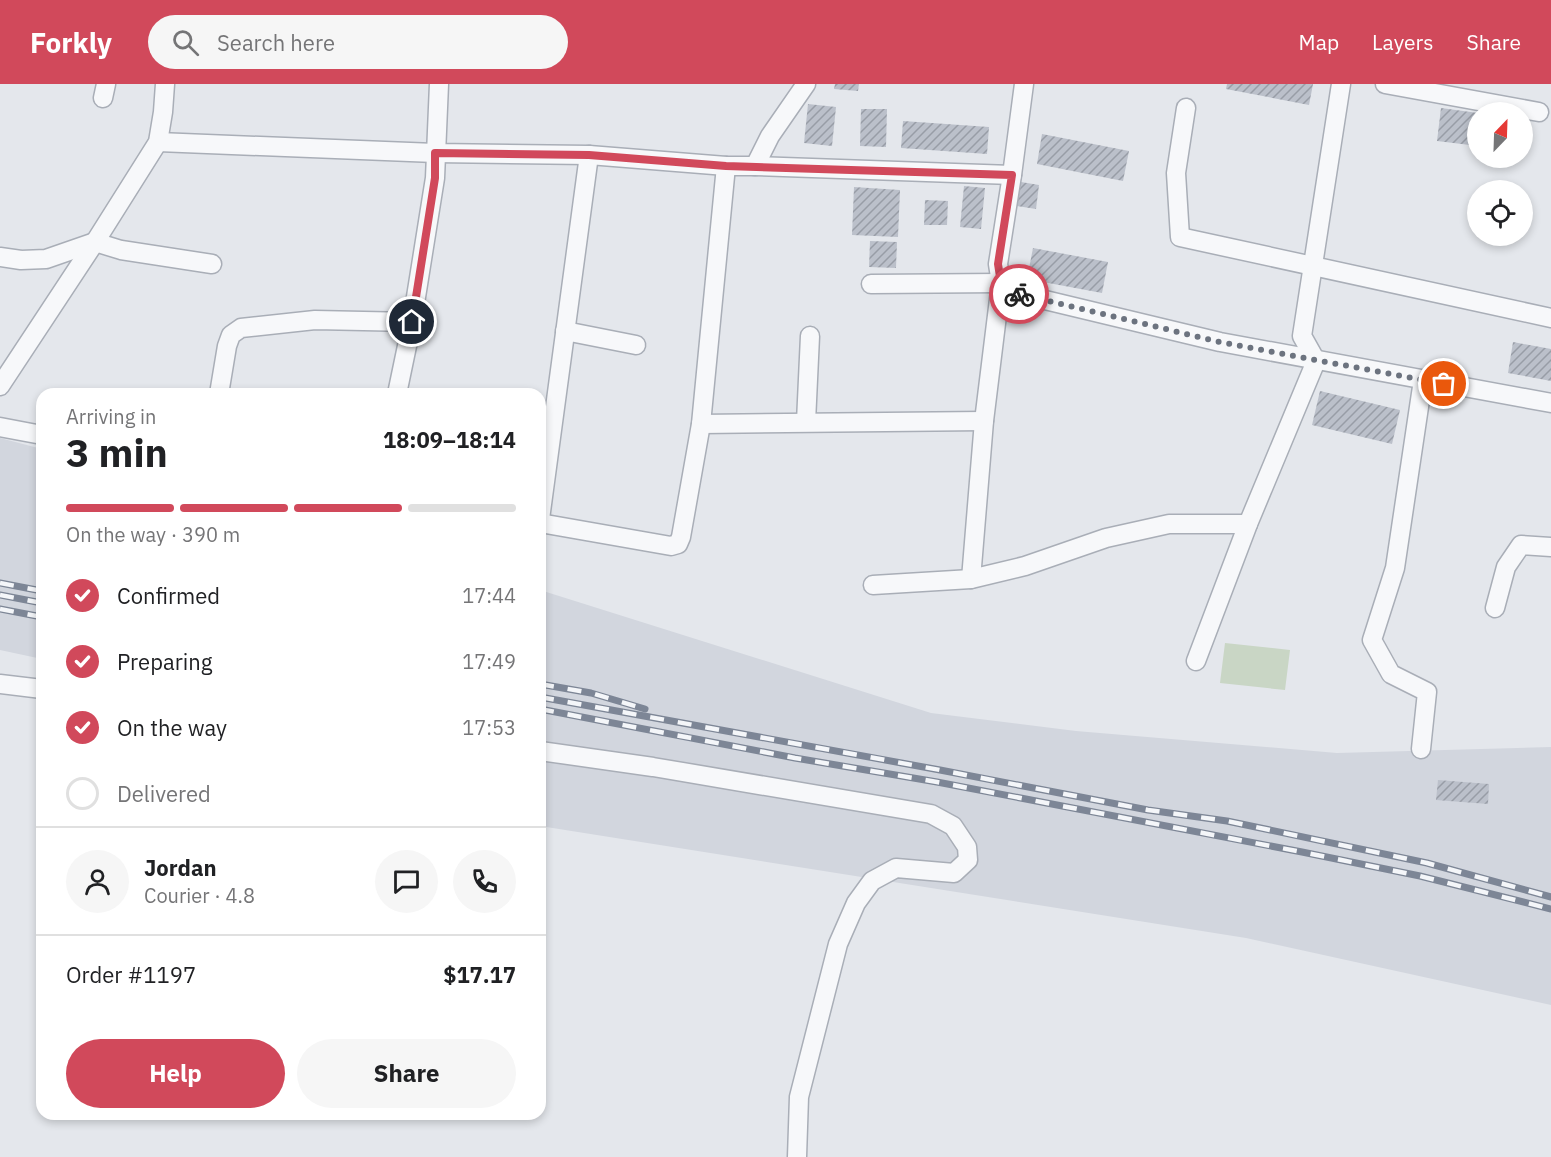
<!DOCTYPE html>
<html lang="en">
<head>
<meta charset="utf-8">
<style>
	:root { --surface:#fff; --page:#f6f6f6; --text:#202124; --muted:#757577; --line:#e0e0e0; --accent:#d1495b }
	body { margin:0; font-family:"IBM Plex Sans",sans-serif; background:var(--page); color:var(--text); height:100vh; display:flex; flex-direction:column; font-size:22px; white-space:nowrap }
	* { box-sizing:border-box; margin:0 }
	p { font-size:20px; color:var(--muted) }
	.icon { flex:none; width:33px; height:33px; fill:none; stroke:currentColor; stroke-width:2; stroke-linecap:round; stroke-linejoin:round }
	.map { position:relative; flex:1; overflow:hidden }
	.side { position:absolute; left:36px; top:304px; width:510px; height:732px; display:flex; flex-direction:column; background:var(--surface); border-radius:18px; box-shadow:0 3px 9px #0003 }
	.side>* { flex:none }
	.needle { width:39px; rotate:23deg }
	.controls { position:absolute; left:1467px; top:18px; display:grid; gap:12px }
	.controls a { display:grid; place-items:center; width:66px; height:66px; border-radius:50%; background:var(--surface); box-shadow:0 3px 9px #0003; font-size:30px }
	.pin { position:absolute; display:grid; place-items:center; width:51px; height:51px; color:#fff; margin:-26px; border:3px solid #fff; border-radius:50%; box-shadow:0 2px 6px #0007 }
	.courier { position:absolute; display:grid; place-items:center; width:60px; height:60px; margin:-30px; border:4px solid #d1495b; border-radius:50%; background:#fff; color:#222; box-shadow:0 2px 8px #0007 }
	.summary em { font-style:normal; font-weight:800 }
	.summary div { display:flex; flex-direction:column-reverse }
	.summary { display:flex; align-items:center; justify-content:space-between; height:102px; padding:0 30px }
	h1 { font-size:39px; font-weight:800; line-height:45px }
	.bar { display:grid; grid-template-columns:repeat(4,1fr); gap:9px 6px; align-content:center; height:72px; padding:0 30px }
	.bar i { height:8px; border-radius:4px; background:var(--line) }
	.bar .on { background:var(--accent) }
	.bar p { grid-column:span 4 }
	.line { display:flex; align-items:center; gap:15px; padding:0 30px; border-top:2px solid var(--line) }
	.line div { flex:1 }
	.round { display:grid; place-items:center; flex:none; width:63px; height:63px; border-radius:32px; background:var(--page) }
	ol { padding:0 30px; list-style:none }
	li { display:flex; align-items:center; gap:18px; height:66px }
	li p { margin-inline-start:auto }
	li .icon { padding:6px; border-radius:50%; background:var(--accent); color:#fff; stroke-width:4 }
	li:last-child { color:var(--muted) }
	li i { width:33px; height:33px; border:3px solid var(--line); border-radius:50% }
	.button { display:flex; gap:12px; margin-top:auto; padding:12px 30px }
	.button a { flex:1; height:69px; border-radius:36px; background:var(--accent); color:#fff; font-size:24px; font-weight:800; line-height:69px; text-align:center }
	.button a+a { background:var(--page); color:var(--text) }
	header { display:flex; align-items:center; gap:36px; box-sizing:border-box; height:84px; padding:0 30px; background:var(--accent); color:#fff }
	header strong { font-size:28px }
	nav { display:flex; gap:33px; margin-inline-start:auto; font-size:21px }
	.search { width:420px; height:54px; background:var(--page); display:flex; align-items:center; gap:15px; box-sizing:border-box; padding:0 21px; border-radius:33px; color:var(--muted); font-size:22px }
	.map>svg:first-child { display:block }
	.built { fill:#d2d6de }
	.pitch { fill:#c9d6c5 }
	.building { fill:url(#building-hatch) }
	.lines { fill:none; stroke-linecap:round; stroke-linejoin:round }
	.minor-casing { stroke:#a9aeb7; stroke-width:21 }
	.minor { stroke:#f7f8fa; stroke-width:18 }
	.rail-casing { stroke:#7d8696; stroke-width:7 }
	.rail { stroke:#f4f6f9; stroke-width:4.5; stroke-dasharray:14; stroke-linecap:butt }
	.done { stroke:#6c737f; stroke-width:6; stroke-dasharray:0 10.8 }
	.route { stroke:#d1495b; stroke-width:8 }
</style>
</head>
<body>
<header>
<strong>Forkly</strong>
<div class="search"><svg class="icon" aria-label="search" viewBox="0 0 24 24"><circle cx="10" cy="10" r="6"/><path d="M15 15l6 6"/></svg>Search here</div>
<nav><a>Map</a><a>Layers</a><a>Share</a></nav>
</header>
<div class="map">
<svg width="1551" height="1073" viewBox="0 0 1551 1073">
	<defs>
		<pattern id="building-hatch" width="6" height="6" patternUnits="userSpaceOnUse" patternTransform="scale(1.5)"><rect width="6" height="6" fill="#bbc0ca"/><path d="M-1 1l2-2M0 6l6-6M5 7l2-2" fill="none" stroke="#989da6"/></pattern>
	</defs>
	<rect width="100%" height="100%" fill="#e4e7ec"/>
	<g class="built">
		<polygon points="0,354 42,365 42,575 0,566"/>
		<polygon points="540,506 931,629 1076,647 1337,669 1551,663 1551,921 1246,854 540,742"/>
	</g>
	<polygon class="pitch" points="1225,559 1290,566 1285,606 1220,599"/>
	<g class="building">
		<polygon points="835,0 859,0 858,7 834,5"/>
		<polygon points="1227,0 1313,0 1309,21 1226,5"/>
		<polygon points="808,20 836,23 832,62 804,59"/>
		<polygon points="1441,24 1478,29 1478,62 1437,57"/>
		<polygon points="861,25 887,25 886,63 860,62"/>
		<polygon points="903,37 989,43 987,70 901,64"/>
		<polygon points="1042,50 1129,67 1123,97 1037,80"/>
		<polygon points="1021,98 1039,101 1036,125 1017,122"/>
		<polygon points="964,102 985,104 981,145 960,143"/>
		<polygon points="854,103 900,106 898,153 852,151"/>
		<polygon points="925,116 948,117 947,141 924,141"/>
		<polygon points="870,157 897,158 896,184 869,183"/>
		<polygon points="1033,164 1108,178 1102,209 1027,195"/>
		<polygon points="1513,258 1551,265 1551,297 1508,289"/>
		<polygon points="1320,307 1400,326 1392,360 1312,341"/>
		<polygon points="1438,696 1489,700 1488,720 1436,716"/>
	</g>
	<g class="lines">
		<g class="minor-casing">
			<g id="minor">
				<polyline points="1385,0 1539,28"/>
				<polyline points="103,14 106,0"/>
				<polyline points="1186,24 1176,89 1180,153 1551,234"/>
				<polyline points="158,58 435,69 589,71 726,82 755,82 770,52 806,0"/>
				<polyline points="755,82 1012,91"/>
				<polyline points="95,158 121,166 212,180"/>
				<polyline points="0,173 21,176 46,175 95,158"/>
				<polyline points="1001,199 1020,210 1220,258 1551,319"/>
				<polyline points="871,200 1001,199"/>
				<polyline points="565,247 636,261"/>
				<polyline points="0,302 95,158 158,58 163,28 165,0"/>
				<polyline points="219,310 227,262 231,251 241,244 315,236 412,238"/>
				<polyline points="397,310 412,238 435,94 439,0"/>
				<polyline points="806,338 810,252"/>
				<polyline points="701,340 984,337"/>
				<polyline points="0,343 42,351"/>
				<polyline points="540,435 589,71"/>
				<polyline points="540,439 671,462 678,460 681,453 701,340 726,82"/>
				<polyline points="971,495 984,337 1001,199 998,180 1012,91 1024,0"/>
				<polyline points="873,501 971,495 1025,482 1106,454 1169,440 1248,440"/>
				<polyline points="1495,524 1506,483 1521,461 1551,463"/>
				<polyline points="1196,577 1248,440 1316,277 1302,252 1341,0"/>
				<polyline points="0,600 42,605"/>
				<polyline points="1421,665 1427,608 1391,590 1372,556 1395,484 1423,296"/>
				<polyline points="540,667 653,683 931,730 953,742 967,763 968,776 954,789 896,784 872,797 856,819 838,860 799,1013 797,1073"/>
			</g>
		</g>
		<use href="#minor" class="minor"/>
		<g class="rail-casing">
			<g id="rail">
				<polyline points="0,499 42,507"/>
				<polyline points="0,511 42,519"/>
				<polyline points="0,525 42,533"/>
				<polyline points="540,600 591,609 645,625"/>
				<polyline points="540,613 940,686 1148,726 1227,737 1427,779 1551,813"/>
				<polyline points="540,625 795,674 937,698 1302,768 1420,792 1551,825"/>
			</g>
		</g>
		<use href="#rail" class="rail"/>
	</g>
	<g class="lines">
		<polyline class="done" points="1019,210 1220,258 1444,300"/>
		<polyline class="route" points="412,238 435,94 435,69 589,71 726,82 1012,91 998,180 1001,199 1019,210"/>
	</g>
</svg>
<div class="controls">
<a><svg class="needle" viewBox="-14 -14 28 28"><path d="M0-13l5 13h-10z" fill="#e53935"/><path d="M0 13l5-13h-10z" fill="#757577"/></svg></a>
<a><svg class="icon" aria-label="locate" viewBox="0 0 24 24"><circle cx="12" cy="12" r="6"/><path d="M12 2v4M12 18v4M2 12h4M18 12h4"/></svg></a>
</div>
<div class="pin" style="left:1444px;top:300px;background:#ea580c"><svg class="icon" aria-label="bag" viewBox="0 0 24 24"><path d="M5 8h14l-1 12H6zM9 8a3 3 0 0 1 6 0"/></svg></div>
<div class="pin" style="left:412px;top:238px;background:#1f2937"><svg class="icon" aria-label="home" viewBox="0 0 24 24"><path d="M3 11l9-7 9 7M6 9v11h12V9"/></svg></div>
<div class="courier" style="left:1019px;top:210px"><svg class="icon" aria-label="bike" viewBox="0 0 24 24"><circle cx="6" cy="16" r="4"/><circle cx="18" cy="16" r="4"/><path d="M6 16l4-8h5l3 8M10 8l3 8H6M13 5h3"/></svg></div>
<section class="side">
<div class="summary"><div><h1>3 min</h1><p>Arriving in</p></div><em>18:09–18:14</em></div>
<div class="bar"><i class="on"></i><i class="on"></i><i class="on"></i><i></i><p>On the way · 390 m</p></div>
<ol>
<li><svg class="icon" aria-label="check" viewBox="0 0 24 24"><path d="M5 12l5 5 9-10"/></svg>Confirmed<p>17:44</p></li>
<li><svg class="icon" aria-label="check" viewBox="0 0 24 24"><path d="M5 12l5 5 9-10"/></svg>Preparing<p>17:49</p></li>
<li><svg class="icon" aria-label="check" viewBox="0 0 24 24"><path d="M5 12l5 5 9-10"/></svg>On the way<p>17:53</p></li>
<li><i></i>Delivered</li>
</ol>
<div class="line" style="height:108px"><a class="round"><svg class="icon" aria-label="person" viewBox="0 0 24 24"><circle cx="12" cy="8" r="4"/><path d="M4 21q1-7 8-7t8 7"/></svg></a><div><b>Jordan</b><p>Courier · 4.8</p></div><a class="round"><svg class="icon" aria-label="chat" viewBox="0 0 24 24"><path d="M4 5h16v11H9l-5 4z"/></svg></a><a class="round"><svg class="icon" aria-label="phone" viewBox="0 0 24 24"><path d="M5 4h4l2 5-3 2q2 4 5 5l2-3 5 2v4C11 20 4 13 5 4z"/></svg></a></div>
<div class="line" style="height:78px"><div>Order #1197</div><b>$17.17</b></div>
<div class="button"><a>Help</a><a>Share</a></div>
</section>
</div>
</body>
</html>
